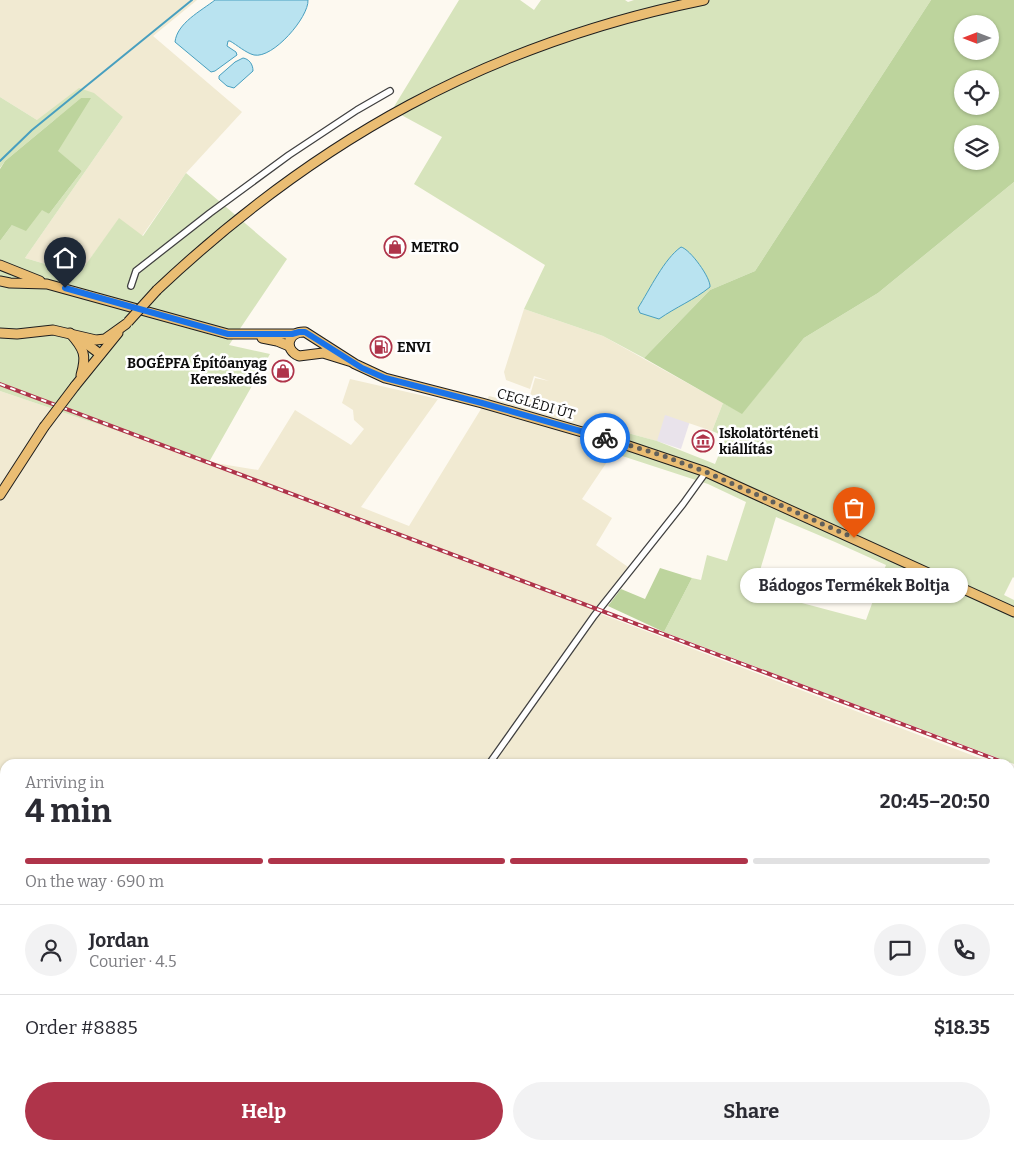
<!DOCTYPE html>
<html lang="en">
<head>
<meta charset="utf-8">
<style>
	:root { --surface:#fff; --page:#f2f2f3; --text:#2b2b33; --muted:#7c7c81; --line:#e1e1e2; --accent:#af344a }
	body { margin:0; font-family:Bitter,serif; background:var(--page); color:var(--text); height:100vh; display:flex; flex-direction:column; font-size:19px; white-space:nowrap }
	* { box-sizing:border-box; margin:0 }
	p { font-size:16px; color:var(--muted) }
	.icon { flex:none; width:28px; height:28px; fill:none; stroke:currentColor; stroke-width:2; stroke-linecap:round; stroke-linejoin:round }
	.map { position:relative; flex:1; overflow:hidden }
	.panel { position:absolute; left:0px; top:759px; width:1015px; height:391px; display:flex; flex-direction:column; background:var(--surface); border-radius:15px 15px 0 0; box-shadow:0 1px 4px #0004 }
	.panel>* { flex:none }
	.needle { width:32px; rotate:270deg }
	.tools { position:absolute; left:954px; top:15px; display:grid; gap:10px }
	.tools a { display:grid; place-items:center; width:45px; height:45px; border-radius:50%; background:var(--surface); box-shadow:0 1px 4px #0004; font-size:25px }
	.pin { position:absolute; display:grid; place-items:center; width:42px; height:42px; color:#fff; margin:-51px -21px; border-radius:50% 50% 50% 0; rotate:-45deg; box-shadow:0 0 5px #0007 }
	.pin .icon { rotate:45deg }
	.courier { position:absolute; display:grid; place-items:center; width:50px; height:50px; margin:-25px; border:4px solid #1a73e8; border-radius:50%; background:#fff; color:#222; box-shadow:0 1px 6px #0007 }
	.bubble { position:absolute; height:35px; border-radius:18px; background:var(--surface); box-shadow:0 1px 4px #0004; font-size:16px; font-weight:700; line-height:35px; text-align:center }
	.overview em { font-style:normal; font-weight:700 }
	.overview div { display:flex; flex-direction:column-reverse }
	.overview { display:flex; align-items:center; justify-content:space-between; height:85px; padding:0 25px }
	h1 { font-size:32px; font-weight:700; line-height:38px }
	.bar { display:grid; grid-template-columns:repeat(4,1fr); gap:8px 5px; align-content:center; height:60px; padding:0 25px }
	.bar i { height:6px; border-radius:4px; background:var(--line) }
	.bar .current { background:var(--accent) }
	.bar p { grid-column:span 4 }
	.line { display:flex; align-items:center; gap:12px; padding:0 25px; border-top:1px solid var(--line) }
	.line div { flex:1 }
	.round { display:grid; place-items:center; flex:none; width:52px; height:52px; border-radius:26px; background:var(--page) }
	.primary-button { display:flex; gap:10px; margin-top:auto; padding:10px 25px }
	.primary-button a { flex:1; height:58px; border-radius:30px; background:var(--accent); color:#fff; font-size:20px; font-weight:700; line-height:58px; text-align:center }
	.primary-button a+a { background:var(--page); color:var(--text) }
	.map>svg:first-child { display:block }
	.industrial { fill:#e9e3eb }
	.farmland { fill:#f1ead2 }
	.green { fill:#d7e4bc; fill-rule:evenodd }
	.forest { fill:#bdd49d; fill-rule:evenodd }
	.water { fill:#b9e3f0; stroke:#489fbf }
	.lines { fill:none; stroke-linecap:round; stroke-linejoin:round }
	.stream { stroke:#489fbf; stroke-width:2 }
	.minor-casing { stroke:#404040; stroke-width:8 }
	.primary-casing { stroke:#1e1e1e; stroke-width:11 }
	.minor { stroke:#fff; stroke-width:5.5 }
	.primary { stroke:#eabd73; stroke-width:9 }
	.rail-casing { stroke:#af344a; stroke-width:4 }
	.rail { stroke:#fff; stroke-width:2; stroke-dasharray:5.5; stroke-linecap:butt }
	.primary-bridge-casing { stroke:#1e1e1e; stroke-width:11; stroke-linecap:butt }
	.primary-bridge { stroke:#eabd73; stroke-width:9 }
	.done { stroke:#61605c; stroke-width:5; stroke-dasharray:0 9 }
	.route { stroke:#1a73e8; stroke-width:6 }
	.labels { text-anchor:middle; dominant-baseline:central; stroke-width:5; stroke-linejoin:round; paint-order:stroke }
	.poi-label { font-size:14px; font-weight:bold; fill:#0d0d0d; stroke:#fff; text-anchor:start }
	.street-label { font-size:14px; fill:#0d0d0d; stroke:#fff }
</style>
</head>
<body>
<div class="map">
<svg width="1014" height="1149" viewBox="0 0 1014 1149">
	<rect width="100%" height="100%" fill="#fdf9f0"/>
	<polygon class="industrial" points="635,404 690,421 681,449 626,431"/>
	<g class="farmland">
		<polygon points="0,0 197,0 153,36 242,112 186,173 142,236 119,219 79,274 25,258 123,117 37,120 0,97"/>
		<polygon points="524,309 603,336 723,403 712,431 665,415 657,441 624,432 613,453 582,499 612,518 596,545 634,571 601,614 995,764 5,764 5,1145 190,1145 187,1149 0,1149 0,391 209,462 258,470 295,410 351,445 364,429 354,420 353,410 342,403 350,379 438,399 361,507 409,526 489,396 527,406 535,378 549,381 534,376 530,389 506,380 504,372"/>
		<polygon points="1010,769 1014,771 1014,1056 1010,1058"/>
		<polygon points="202,1145 397,1145 396,1149 207,1149"/>
		<polygon points="428,1145 688,1145 696,1149 426,1149"/>
	</g>
	<g class="green">
		<polygon points="459,0 520,0 534,10 541,0 625,0 628,2 634,0 931,0 755,271 710,290 644,358 603,336 524,309 545,265 414,184 442,137 392,110"/>
		<polygon points="79,88 94,93 123,117 25,258 79,274 119,218 143,236 186,173 287,259 229,345 270,354 209,462 0,391 0,241 12,225 42,209 49,214 82,171 57,151 90,98 81,98 5,161 0,168 0,97 37,120"/>
		<path d="M1014,182V578L1013,577L1004,595L1014,600V764L664,632L692,578L701,580L707,555L727,561L746,502L708,484L613,453L624,432L657,441L715,464L726,437L712,431L723,403L742,413L804,338L878,293ZM776,517L835,542L886,565L866,620L783,598L784,594L755,587Z"/>
		<polygon points="1014,1056 1014,1132 1010,1135 1010,1058"/>
		<polygon points="744,1145 811,1145 811,1149 749,1149 749,1147"/>
		<polygon points="862,1145 993,1145 987,1149 869,1149"/>
	</g>
	<g class="forest">
		<path d="M931,0H1014V182L878,293L804,338L742,414L644,358L710,290L755,271ZM962,24H990V51H962ZM962,79H990V106H962ZM962,134H990V161H962Z"/>
		<polygon points="81,98 91,98 58,151 82,171 49,214 42,210 26,231 12,225 0,241 0,169 5,161"/>
		<polygon points="660,568 692,578 664,632 608,606 621,589 645,599"/>
	</g>
	<g class="water">
		<path d="M215,0H308C309,17 273,59 254,55C246,53 237,45 230,41H228L227,46L236,52L237,55L215,71L211,72L175,42C177,23 201,11 215,0Z"/>
		<path d="M243,58C249,59 253,64 253,71L234,88L227,86L219,79V76L235,62Z"/>
		<path d="M681,247C690,249 711,278 710,287C694,300 676,307 659,319L640,313L638,308C650,289 664,259 681,247Z"/>
	</g>
	<g class="lines">
		<polyline class="stream" points="0,161 32,130 192,0"/>
		<g class="minor-casing">
			<g id="minor">
				<polyline points="131,286 136,271 210,213 289,155 357,110 390,91"/>
				<polyline points="489,764 594,616 683,504 706,472"/>
				<polyline points="213,1145 216,1149"/>
				<polyline points="195,1149 198,1145"/>
			</g>
		</g>
		<g class="primary-casing">
			<g id="primary">
				<polyline points="0,265 40,281"/>
				<polyline points="0,281 10,283 47,284 228,334 293,334"/>
				<path d="M157,290C317,139 488,44 704,0"/>
				<polyline points="0,333 17,334 53,330 96,340 105,339 126,324"/>
				<path d="M70,333C84,349 87,355 81,375"/>
				<polyline points="262,338 277,341 289,346"/>
				<polyline points="80,339 100,354"/>
				<path d="M352,362L323,353L299,356C283,349 288,331 305,332L355,364L385,378L482,403L620,443L706,472L1014,612"/>
				<polyline points="75,386 118,333"/>
				<polyline points="0,495 44,427"/>
			</g>
		</g>
		<use href="#minor" class="minor"/>
		<use href="#primary" class="primary"/>
		<g class="rail-casing">
			<polyline id="rail" points="0,384 1008,764"/>
		</g>
		<use href="#rail" class="rail"/>
		<g class="primary-bridge-casing">
			<g id="primary-bridge">
				<polyline points="128,322 157,290"/>
				<polyline points="44,427 75,386"/>
			</g>
		</g>
		<use href="#primary-bridge" class="primary-bridge"/>
	</g>
	<g class="lines">
		<polyline class="done" points="605,438 661,455 706,472 854,538"/>
		<polyline class="route" points="65,288 228,334 292,334 299,332 305,332 362,368 385,378 482,403 605,438"/>
	</g>
	<defs>
		<g id="shop-ring" transform="scale(1.125)"><circle r="9.5" fill="#fff" stroke="#af344a" stroke-width="1.5"/><path d="M-5-2.5h2.3a2.7 3.5 0 0 1 5.4 0H5L5.5 6h-11ZM-1.5-2.5h3a1.5 2.3 0 0 0-3 0Z" fill="#af344a"/></g>
		<g id="fuel-ring" transform="scale(1.125)"><circle r="9.5" fill="#fff" stroke="#af344a" stroke-width="1.5"/><path d="M-5.5-6h7V0h2V4h1.3V-2.5L3-4.5l.8-.8L6-3V5H2.5V1h-1V6h-7ZM-4.2-4.7v3.2H.2V-4.7Z" fill="#af344a"/></g>
		<g id="museum-ring" transform="scale(1.125)"><circle r="9.5" fill="#fff" stroke="#af344a" stroke-width="1.5"/><path d="M0-6L6-3V-2H-6V-3ZM-5-1h2V3h-2ZM-1-1h2V3h-2ZM3-1h2V3H3ZM-6 4H6V6H-6Z" fill="#af344a"/></g>
	</defs>
	<g fill-rule="evenodd">
		<use href="#shop-ring" x="395" y="247"/>
		<use href="#fuel-ring" x="381" y="347"/>
		<use href="#shop-ring" x="283" y="371"/>
		<use href="#museum-ring" x="703" y="441"/>
	</g>
	<g class="labels">
		<g class="poi-label">
			<text x="411" y="247">METRO</text>
			<text x="397" y="347">ENVI</text>
			<text x="267" y="363" text-anchor="end">BOGÉPFA Építőanyag<tspan x="267" dy="16">Kereskedés</tspan></text>
			<text x="719" y="433">Iskolatörténeti<tspan x="719" dy="16">kiállítás</tspan></text>
		</g>
		<g class="street-label">
			<text transform="translate(536 404) rotate(16)">CEGLÉDI ÚT</text>
		</g>
	</g>
</svg>
<div class="tools">
<a><svg class="needle" viewBox="-14 -14 28 28"><path d="M0-13l5 13h-10z" fill="#e53935"/><path d="M0 13l5-13h-10z" fill="#7c7c81"/></svg></a>
<a><svg class="icon" aria-label="locate" viewBox="0 0 24 24"><circle cx="12" cy="12" r="6"/><path d="M12 2v4M12 18v4M2 12h4M18 12h4"/></svg></a>
<a><svg class="icon" aria-label="layers" viewBox="0 0 24 24"><path d="M12 4l9 5-9 5-9-5zM3 14l9 5 9-5"/></svg></a>
</div>
<div class="pin" style="left:854px;top:538px;background:#ea580c"><svg class="icon" aria-label="bag" viewBox="0 0 24 24"><path d="M5 8h14l-1 12H6zM9 8a3 3 0 0 1 6 0"/></svg></div>
<div class="pin" style="left:65px;top:288px;background:#1f2937"><svg class="icon" aria-label="home" viewBox="0 0 24 24"><path d="M3 11l9-7 9 7M6 9v11h12V9"/></svg></div>
<div class="courier" style="left:605px;top:438px"><svg class="icon" aria-label="bike" viewBox="0 0 24 24"><circle cx="6" cy="16" r="4"/><circle cx="18" cy="16" r="4"/><path d="M6 16l4-8h5l3 8M10 8l3 8H6M13 5h3"/></svg></div>
<div class="bubble" style="left:740px;top:568px;width:228px">Bádogos Termékek Boltja</div>
<section class="panel">
<div class="overview"><div><h1>4 min</h1><p>Arriving in</p></div><em>20:45–20:50</em></div>
<div class="bar"><i class="current"></i><i class="current"></i><i class="current"></i><i></i><p>On the way · 690 m</p></div>
<div class="line" style="height:90px"><a class="round"><svg class="icon" aria-label="person" viewBox="0 0 24 24"><circle cx="12" cy="8" r="4"/><path d="M4 21q1-7 8-7t8 7"/></svg></a><div><b>Jordan</b><p>Courier · 4.5</p></div><a class="round"><svg class="icon" aria-label="chat" viewBox="0 0 24 24"><path d="M4 5h16v11H9l-5 4z"/></svg></a><a class="round"><svg class="icon" aria-label="phone" viewBox="0 0 24 24"><path d="M5 4h4l2 5-3 2q2 4 5 5l2-3 5 2v4C11 20 4 13 5 4z"/></svg></a></div>
<div class="line" style="height:65px"><div>Order #8885</div><b>$18.35</b></div>
<div class="primary-button"><a>Help</a><a>Share</a></div>
</section>
</div>
</body>
</html>
